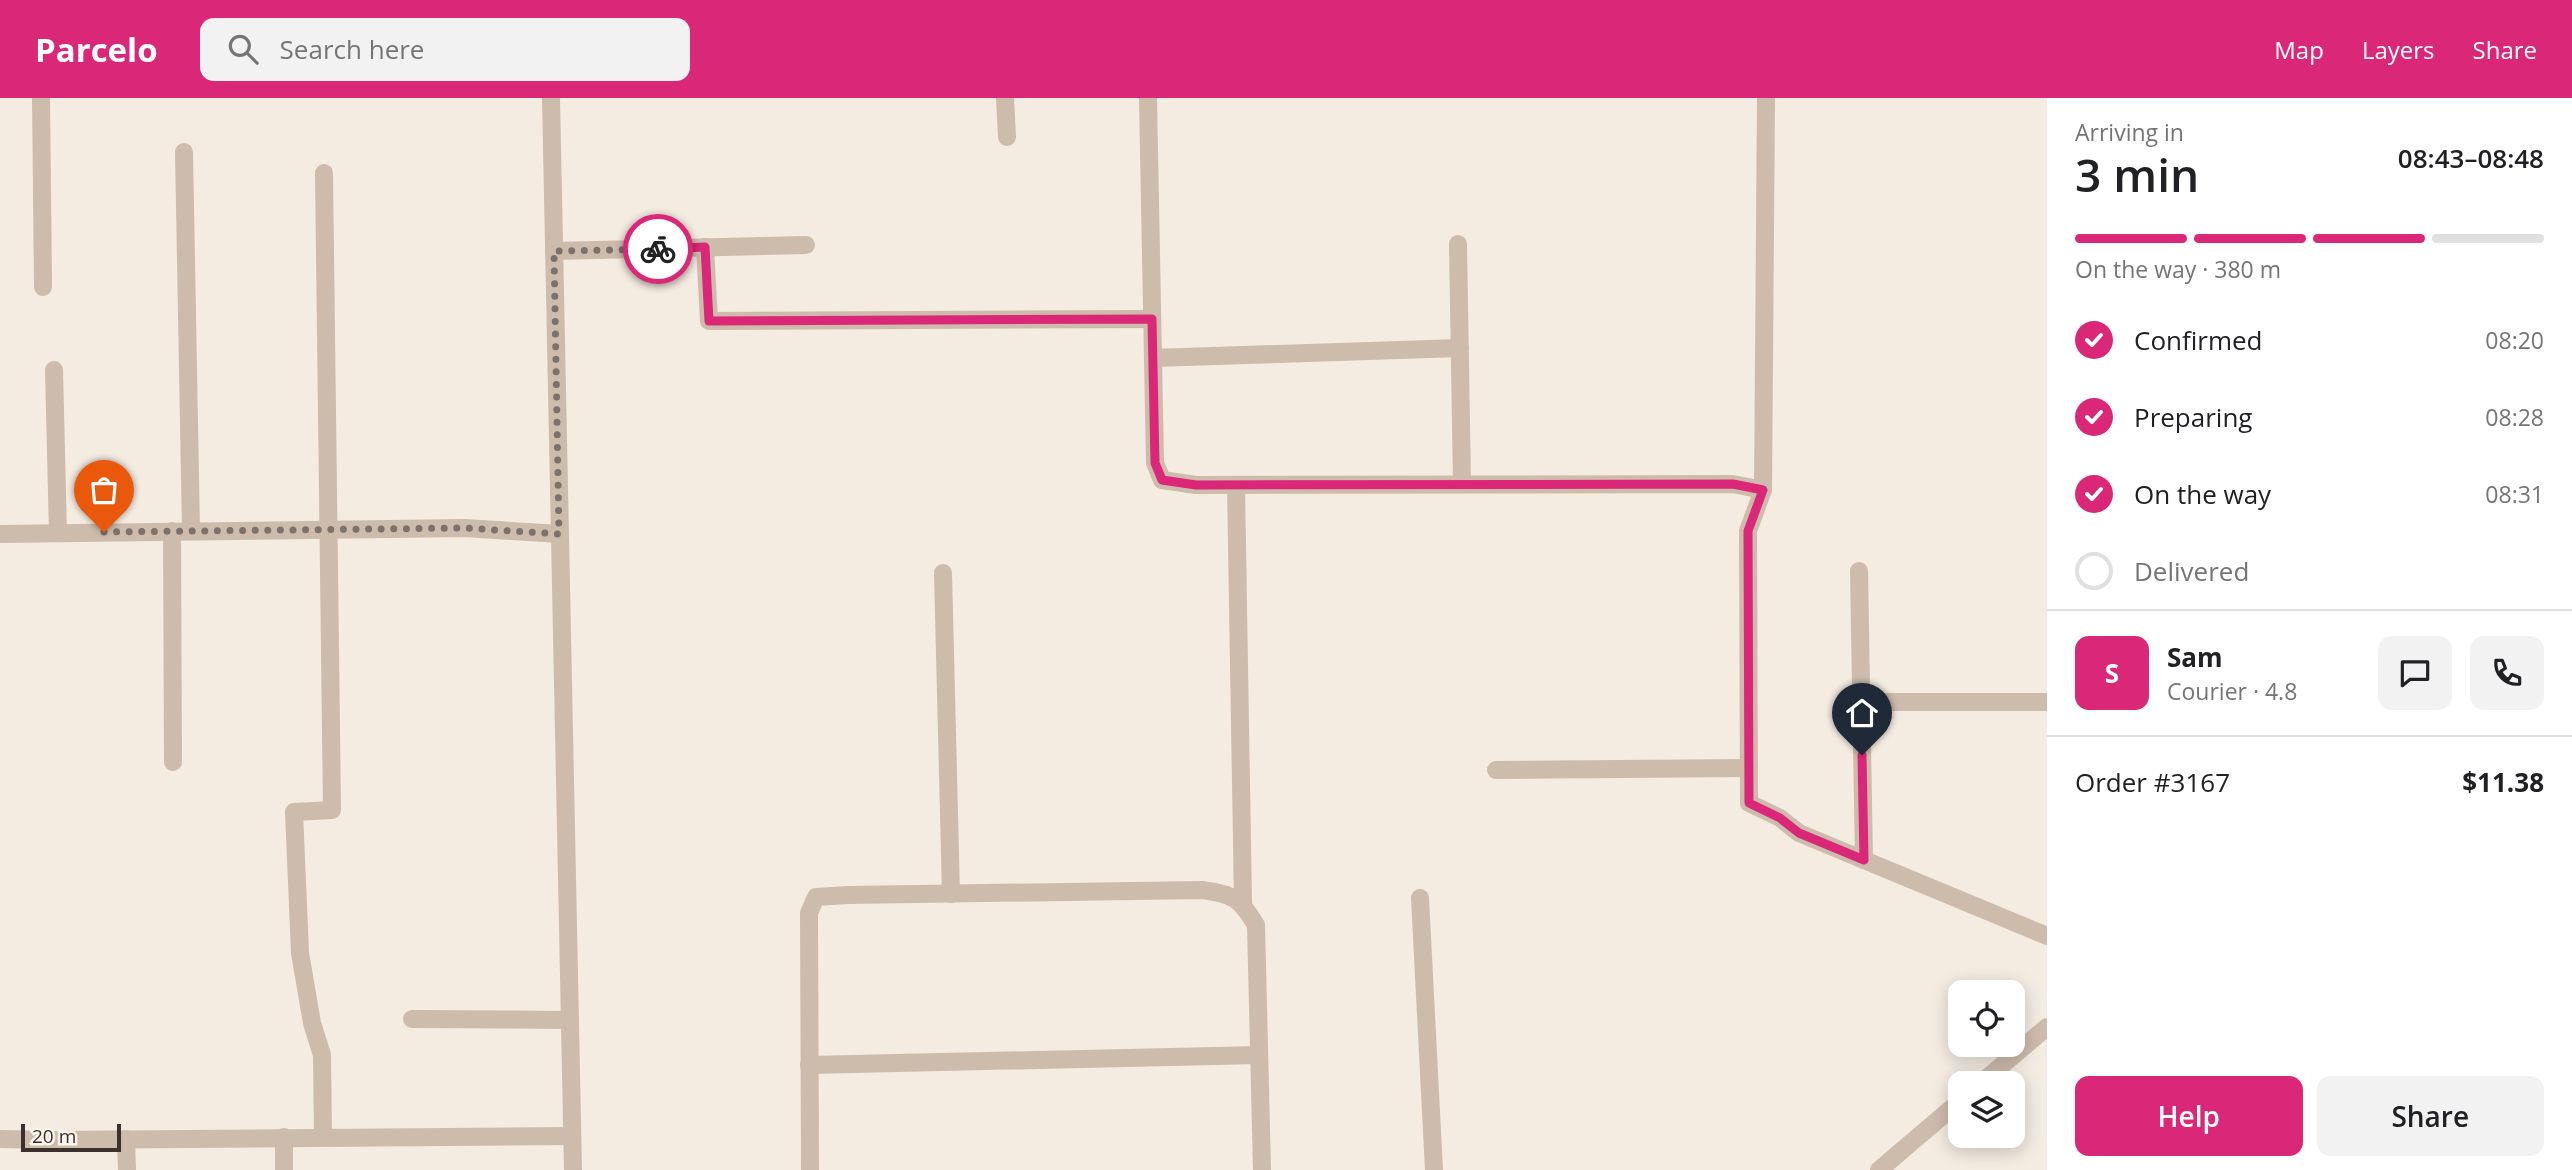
<!DOCTYPE html>
<html lang="en">
<head>
<meta charset="utf-8">
<style>
	:root { --surface:#fff; --page:#f2f2f2; --text:#202124; --muted:#757577; --line:#e0e0e0; --accent:#db2777 }
	body { margin:0; font-family:"Open Sans",sans-serif; background:var(--page); color:var(--text); height:100vh; display:flex; flex-direction:column; font-size:26px; white-space:nowrap }
	* { box-sizing:border-box; margin:0 }
	p { font-size:23px; color:var(--muted) }
	.icon { flex:none; width:38px; height:38px; fill:none; stroke:currentColor; stroke-width:2; stroke-linecap:round; stroke-linejoin:round }
	.map { position:relative; flex:1; overflow:hidden }
	.details { display:flex; flex-direction:column; background:var(--surface); width:525px }
	.details>* { flex:none }
	.buttons { position:absolute; left:1948px; top:882px; display:grid; gap:14px }
	.buttons a { display:grid; place-items:center; width:77px; height:77px; border-radius:14px; background:var(--surface); box-shadow:0 4px 18px #0003; font-size:35px }
	.scale { position:absolute; left:21px; bottom:18px; width:100px; box-sizing:border-box; padding-left:7px; border:4px solid #3b302b; border-top:0; font-size:19px; line-height:24px; white-space:nowrap; color:#3b302b; -webkit-text-stroke:5px #fbf5ee; paint-order:stroke }
	.pin { position:absolute; display:grid; place-items:center; width:60px; height:60px; color:#fff; margin:-72px -30px; border-radius:50% 50% 50% 0; rotate:-45deg; box-shadow:0 0 7px #0007 }
	.pin .icon { rotate:45deg }
	.courier { position:absolute; display:grid; place-items:center; width:70px; height:70px; margin:-35px; border:5px solid #db2777; border-radius:50%; background:#fff; color:#222; box-shadow:0 2px 9px #0007 }
	.summary em { font-style:normal; font-weight:600 }
	.summary div { display:flex; flex-direction:column-reverse }
	.summary { display:flex; align-items:center; justify-content:space-between; height:119px; padding:0 28px }
	h1 { font-size:46px; font-weight:600; line-height:52px }
	.bar { display:grid; grid-template-columns:repeat(4,1fr); gap:10px 7px; align-content:center; height:84px; padding:0 28px }
	.bar i { height:9px; border-radius:5px; background:var(--line) }
	.bar .active { background:var(--accent) }
	.bar p { grid-column:span 4 }
	.line { display:flex; align-items:center; gap:18px; padding:0 28px; border-top:2px solid var(--line) }
	.line div { flex:1 }
	.round { display:grid; place-items:center; flex:none; width:74px; height:74px; border-radius:14px; background:var(--page) }
	ol { padding:0 28px; list-style:none }
	li { display:flex; align-items:center; gap:21px; height:77px }
	li p { margin-inline-start:auto }
	li .icon { padding:7px; border-radius:50%; background:var(--accent); color:#fff; stroke-width:4 }
	li:last-child { color:var(--muted) }
	li i { width:38px; height:38px; border:4px solid var(--line); border-radius:50% }
	.cta { display:flex; gap:14px; margin-top:auto; padding:14px 28px }
	.cta a { flex:1; height:80px; border-radius:14px; background:var(--accent); color:#fff; font-size:28px; font-weight:600; line-height:80px; text-align:center }
	.cta a+a { background:var(--page); color:var(--text) }
	header { display:flex; align-items:center; gap:42px; box-sizing:border-box; height:98px; padding:0 35px; background:var(--accent); color:#fff }
	header strong { font-size:33px }
	nav { display:flex; gap:38px; margin-inline-start:auto; font-size:24px }
	.search { width:490px; height:63px; background:var(--page); display:flex; align-items:center; gap:18px; box-sizing:border-box; padding:0 24px; border-radius:14px; color:var(--muted); font-size:26px }
	main { display:flex; flex:1; min-height:0 }
	.map>svg:first-child { display:block }
	.lines { fill:none; stroke-linecap:round; stroke-linejoin:round }
	.minor { stroke:#cdbbac; stroke-width:18 }
	.tertiary { stroke:#cdbbac; stroke-width:18 }
	.done { stroke:#7c716b; stroke-width:7; stroke-dasharray:0 12.6 }
	.route { stroke:#db2777; stroke-width:9 }
</style>
</head>
<body>
<header>
<strong>Parcelo</strong>
<div class="search"><svg class="icon" aria-label="search" viewBox="0 0 24 24"><circle cx="10" cy="10" r="6"/><path d="M15 15l6 6"/></svg>Search here</div>
<nav><a>Map</a><a>Layers</a><a>Share</a></nav>
</header>
<main>
<div class="map">
<svg width="2047" height="1072" viewBox="0 0 2047 1072">
	<rect width="100%" height="100%" fill="#f4ebe1"/>
	<g class="lines">
		<g class="minor">
			<polyline points="41,0 43,189"/>
			<polyline points="1005,0 1007,39"/>
			<polyline points="1148,0 1155,365 1162,382 1196,387 1733,386 1763,392"/>
			<polyline points="1766,0 1763,392 1748,433 1749,705 1780,720 1799,735 2047,838"/>
			<polyline points="184,54 191,433"/>
			<polyline points="1458,146 1462,386"/>
			<polyline points="705,149 709,223 1152,221"/>
			<polyline points="554,153 806,147"/>
			<polyline points="1153,260 1460,250"/>
			<polyline points="54,272 58,435"/>
			<polyline points="1236,387 1243,805"/>
			<polyline points="172,433 173,664"/>
			<polyline points="0,436 465,430 559,436"/>
			<polyline points="1859,473 1864,762"/>
			<polyline points="943,475 951,796"/>
			<polyline points="1862,604 2047,604"/>
			<polyline points="1496,672 1749,670"/>
			<polyline points="1420,800 1434,1072"/>
			<polyline points="412,921 570,922"/>
			<polyline points="809,967 1259,957"/>
			<polyline points="284,1039 284,1072"/>
			<polyline points="323,1039 322,957 312,925 300,855 294,714 332,712 324,75"/>
			<polyline points="0,1041 51,1042 572,1038"/>
			<polyline points="126,1041 127,1072"/>
			<path d="M810,1072L809,815L816,799L848,797L1202,792C1233,796 1240,800 1256,827L1262,1072"/>
		</g>
		<g class="tertiary">
			<polyline points="551,0 573,1072"/>
			<polyline points="1981,985 2047,929"/>
			<polyline points="1879,1072 1960,1003"/>
		</g>
	</g>
	<g class="lines">
		<polyline class="done" points="104,434 465,430 559,436 554,153 658,151"/>
		<polyline class="route" points="658,151 705,149 709,223 1152,221 1155,365 1162,382 1196,387 1733,386 1763,392 1748,433 1749,705 1780,720 1799,735 1864,762 1862,657"/>
	</g>
</svg>
<div class="buttons">
<a><svg class="icon" aria-label="locate" viewBox="0 0 24 24"><circle cx="12" cy="12" r="6"/><path d="M12 2v4M12 18v4M2 12h4M18 12h4"/></svg></a>
<a><svg class="icon" aria-label="layers" viewBox="0 0 24 24"><path d="M12 4l9 5-9 5-9-5zM3 14l9 5 9-5"/></svg></a>
</div>
<div class="scale">20 m</div>
<div class="pin" style="left:104px;top:434px;background:#ea580c"><svg class="icon" aria-label="bag" viewBox="0 0 24 24"><path d="M5 8h14l-1 12H6zM9 8a3 3 0 0 1 6 0"/></svg></div>
<div class="pin" style="left:1862px;top:657px;background:#1f2937"><svg class="icon" aria-label="home" viewBox="0 0 24 24"><path d="M3 11l9-7 9 7M6 9v11h12V9"/></svg></div>
<div class="courier" style="left:658px;top:151px"><svg class="icon" aria-label="bike" viewBox="0 0 24 24"><circle cx="6" cy="16" r="4"/><circle cx="18" cy="16" r="4"/><path d="M6 16l4-8h5l3 8M10 8l3 8H6M13 5h3"/></svg></div>
</div>
<section class="details">
<div class="summary"><div><h1>3 min</h1><p>Arriving in</p></div><em>08:43–08:48</em></div>
<div class="bar"><i class="active"></i><i class="active"></i><i class="active"></i><i></i><p>On the way · 380 m</p></div>
<ol>
<li><svg class="icon" aria-label="check" viewBox="0 0 24 24"><path d="M5 12l5 5 9-10"/></svg>Confirmed<p>08:20</p></li>
<li><svg class="icon" aria-label="check" viewBox="0 0 24 24"><path d="M5 12l5 5 9-10"/></svg>Preparing<p>08:28</p></li>
<li><svg class="icon" aria-label="check" viewBox="0 0 24 24"><path d="M5 12l5 5 9-10"/></svg>On the way<p>08:31</p></li>
<li><i></i>Delivered</li>
</ol>
<div class="line" style="height:126px"><b class="round" style="background:var(--accent);color:#fff">S</b><div><b>Sam</b><p>Courier · 4.8</p></div><a class="round"><svg class="icon" aria-label="chat" viewBox="0 0 24 24"><path d="M4 5h16v11H9l-5 4z"/></svg></a><a class="round"><svg class="icon" aria-label="phone" viewBox="0 0 24 24"><path d="M5 4h4l2 5-3 2q2 4 5 5l2-3 5 2v4C11 20 4 13 5 4z"/></svg></a></div>
<div class="line" style="height:91px"><div>Order #3167</div><b>$11.38</b></div>
<div class="cta"><a>Help</a><a>Share</a></div>
</section>
</main>
</body>
</html>
